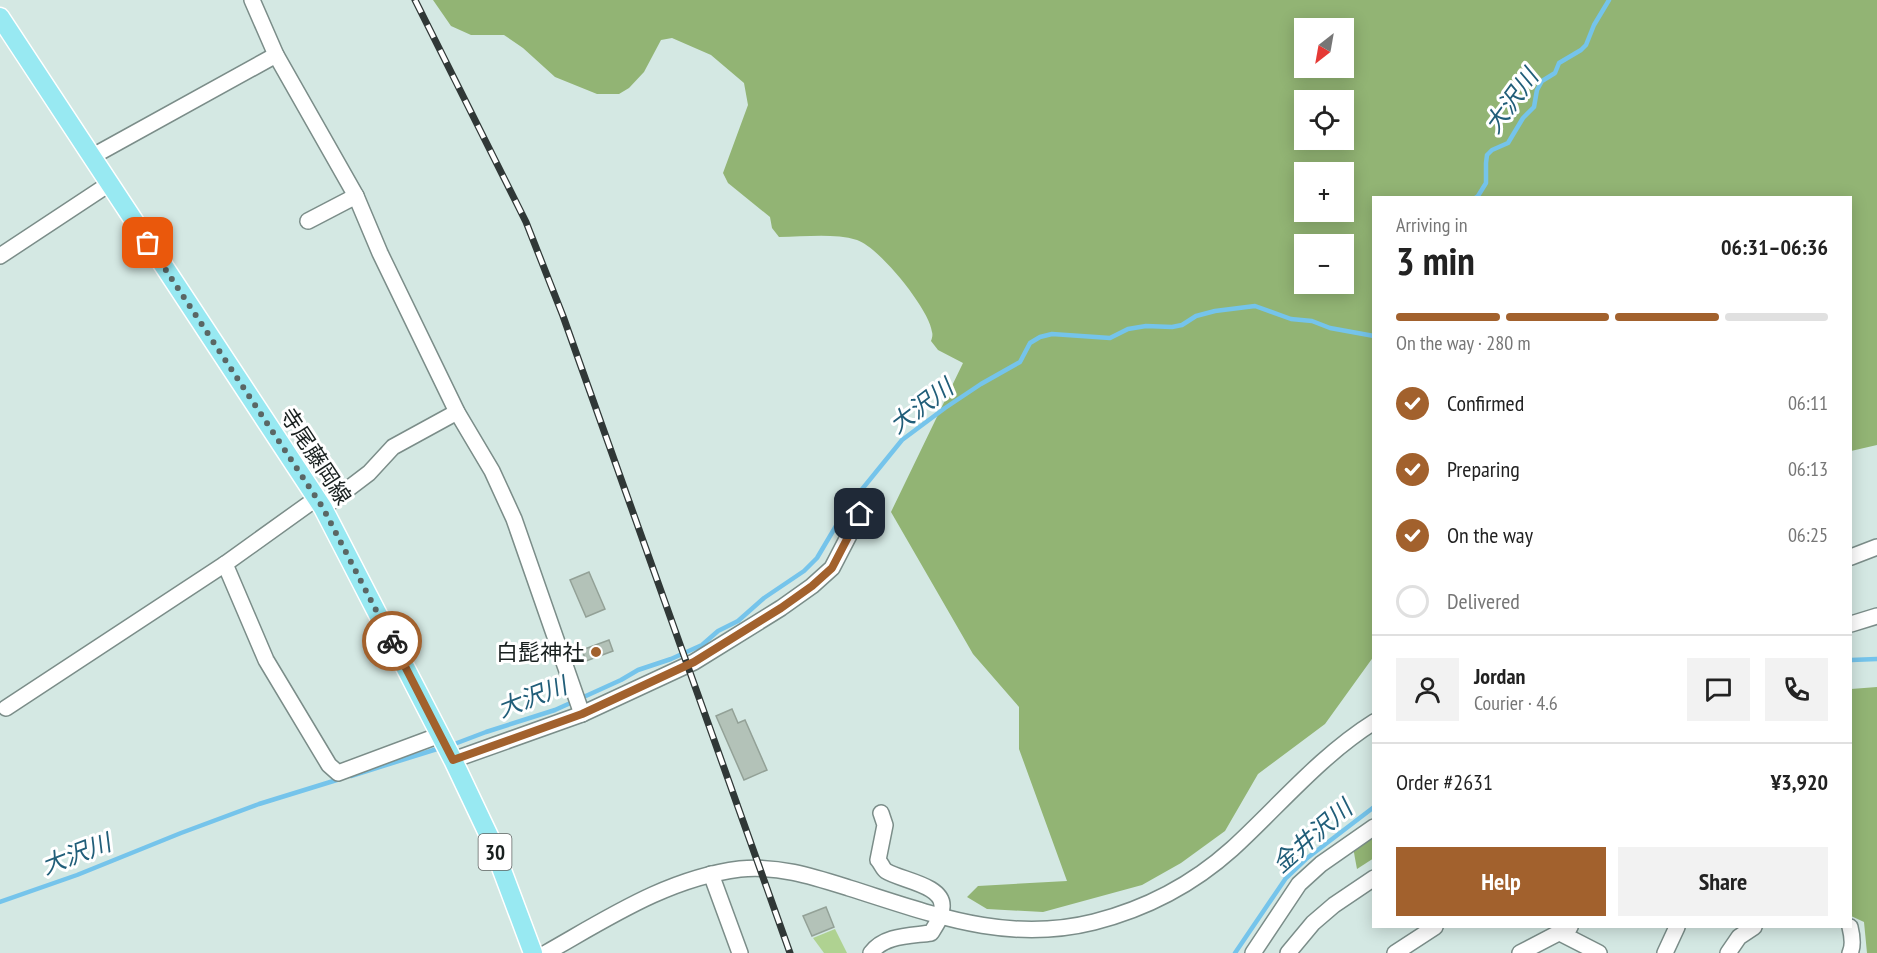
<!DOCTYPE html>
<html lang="en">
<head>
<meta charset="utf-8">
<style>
	:root { --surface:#fff; --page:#f2f2f2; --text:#222; --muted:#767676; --line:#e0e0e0; --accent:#a2612d }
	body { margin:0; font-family:"PT Sans Narrow","Noto Sans JP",sans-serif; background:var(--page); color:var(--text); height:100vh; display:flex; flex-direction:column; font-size:22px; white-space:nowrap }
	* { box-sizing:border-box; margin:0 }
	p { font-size:20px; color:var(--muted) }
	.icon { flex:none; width:33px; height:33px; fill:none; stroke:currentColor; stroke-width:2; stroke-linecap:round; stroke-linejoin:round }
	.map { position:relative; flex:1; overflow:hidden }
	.sheet { position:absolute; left:1372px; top:196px; width:480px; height:732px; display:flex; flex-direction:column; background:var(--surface); border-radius:0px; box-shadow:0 3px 15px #0003 }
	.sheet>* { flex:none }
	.needle { width:39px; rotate:211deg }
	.fabs { position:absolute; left:1294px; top:18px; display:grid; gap:12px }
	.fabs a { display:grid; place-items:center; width:60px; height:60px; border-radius:0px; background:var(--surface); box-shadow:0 3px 15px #0003; font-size:30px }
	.pin { position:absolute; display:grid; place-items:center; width:51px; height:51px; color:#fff; margin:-26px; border-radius:12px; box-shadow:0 3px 9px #0006 }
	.courier { position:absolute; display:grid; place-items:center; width:60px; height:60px; margin:-30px; border:4px solid #a2612d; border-radius:50%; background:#fff; color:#222; box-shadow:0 2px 8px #0007 }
	.headline em { font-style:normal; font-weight:700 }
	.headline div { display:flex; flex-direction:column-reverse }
	.headline { display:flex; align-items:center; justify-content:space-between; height:102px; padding:0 24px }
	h1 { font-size:39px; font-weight:700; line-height:45px }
	.bar { display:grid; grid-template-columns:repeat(4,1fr); gap:9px 6px; align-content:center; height:72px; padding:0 24px }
	.bar i { height:8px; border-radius:4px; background:var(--line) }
	.bar .selected { background:var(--accent) }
	.bar p { grid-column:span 4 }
	.line { display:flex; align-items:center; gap:15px; padding:0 24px; border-top:2px solid var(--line) }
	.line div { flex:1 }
	.round { display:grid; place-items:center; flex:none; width:63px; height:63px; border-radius:0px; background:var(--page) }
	ol { padding:0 24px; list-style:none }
	li { display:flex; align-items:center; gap:18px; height:66px }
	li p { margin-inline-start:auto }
	li .icon { padding:6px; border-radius:50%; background:var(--accent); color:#fff; stroke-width:4 }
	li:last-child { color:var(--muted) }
	li i { width:33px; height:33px; border:3px solid var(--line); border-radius:50% }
	.primary-button { display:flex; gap:12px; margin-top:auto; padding:12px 24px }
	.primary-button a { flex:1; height:69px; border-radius:0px; background:var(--accent); color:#fff; font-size:24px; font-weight:700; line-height:69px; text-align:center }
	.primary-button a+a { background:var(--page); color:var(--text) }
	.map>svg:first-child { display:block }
	.green { fill:#afd291 }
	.forest { fill:#92b474; fill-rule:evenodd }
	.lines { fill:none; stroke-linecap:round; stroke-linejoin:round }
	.stream { stroke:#75c4eb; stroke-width:4.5 }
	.building { fill:#b3c2b8; stroke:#93a197; stroke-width:1.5 }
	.minor-casing { stroke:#7b8d89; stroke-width:18 }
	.major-casing { stroke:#fff; stroke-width:21 }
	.minor { stroke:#fff; stroke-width:15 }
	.major { stroke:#98e9f2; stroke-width:18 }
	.rail-casing { stroke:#303837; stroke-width:7 }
	.rail { stroke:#fff; stroke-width:4.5; stroke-dasharray:14; stroke-linecap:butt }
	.done { stroke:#5a6664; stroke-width:6; stroke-dasharray:0 10.8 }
	.route { stroke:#a2612d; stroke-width:8 }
	.poi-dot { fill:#a2612d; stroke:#fff; stroke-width:2 }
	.labels { text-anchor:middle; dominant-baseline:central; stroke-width:6; stroke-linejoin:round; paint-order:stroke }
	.shield { fill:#fff; stroke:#5e6362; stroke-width:1.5 }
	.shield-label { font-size:21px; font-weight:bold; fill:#19201f }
	.street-label { font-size:22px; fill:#19201f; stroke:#fff }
	.poi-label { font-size:22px; fill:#19201f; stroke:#fff; text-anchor:end }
	.water-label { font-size:24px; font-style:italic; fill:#215e79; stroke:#fff }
</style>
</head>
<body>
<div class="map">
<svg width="1877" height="953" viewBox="0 0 1877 953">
	<rect width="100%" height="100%" fill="#d4e8e3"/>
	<polygon class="green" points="835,929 847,953 824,953 813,938"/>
	<g class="forest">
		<path d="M433,0H1877V445L1851,451V198H1374V656L1325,724L1258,774L1225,831L1181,863L1142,885L1043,912L987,909L967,897L978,886L1067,881L1019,749V707L973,654L891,512L963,363L938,350L931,341C932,338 933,335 932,332C930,310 879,247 857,240C833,233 804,237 779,237L772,228L770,217L728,183L723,173L748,105L744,83L711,55L672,38L661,40L644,72L629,88L619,94H597L555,77L523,48L504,35H471L451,26ZM1305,28H1344V68H1305ZM1305,100H1344V140H1305ZM1344,172V212H1305V172ZM1305,244H1344V284H1305Z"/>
		<polygon points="1877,687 1877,953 1867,953 1864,922 1851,916 1851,689"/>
		<polygon points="1374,825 1374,858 1357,869 1352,842"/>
	</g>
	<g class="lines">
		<g class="stream">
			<polyline points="1475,198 1478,196 1486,183 1486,163 1487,155 1492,150 1508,143 1523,118 1534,107 1537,90 1542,81 1555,73 1559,63 1581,50 1586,45 1594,25 1609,0"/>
			<polyline points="1851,660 1877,659"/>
			<polyline points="457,743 486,732 555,710 621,680 638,670 671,659 702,645 718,631 738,621 764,598 804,571 817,558 846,509 902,440 945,408 981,384 1020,362 1030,343 1040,337 1052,334 1110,338 1128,329 1146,326 1172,327 1182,325 1196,316 1215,311 1255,306 1291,319 1312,321 1330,328 1374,336"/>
			<polyline points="351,776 437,749"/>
			<polyline points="0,902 77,875 181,833 259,804 340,779"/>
			<polyline points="1235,953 1286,878 1306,859 1374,807"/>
		</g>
	</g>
	<g class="building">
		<polygon points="589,572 605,609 586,617 570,580"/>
		<polygon points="609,640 613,651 586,661 582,650"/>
		<polygon points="732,709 738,723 745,720 767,770 744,780 716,716"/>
		<polygon points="826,907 834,927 812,936 803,916"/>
	</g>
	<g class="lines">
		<g class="minor-casing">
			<g id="minor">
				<polyline points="252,0 276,55 356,196 380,253 457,412 492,471 514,519 582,714"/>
				<polyline points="93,156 276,55"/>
				<polyline points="308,221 356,196"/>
				<polyline points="0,256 109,184"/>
				<polyline points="323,508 369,473 393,447 457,412"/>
				<polyline points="1851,557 1877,547"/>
				<polyline points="225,564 266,660 329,765 338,773 440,735"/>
				<polyline points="1851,624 1877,616"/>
				<polyline points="6,708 225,564 317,498"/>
				<polyline points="453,760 582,714 694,662 781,608 812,586 832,568 860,514 855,509"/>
				<polyline points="711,874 740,953"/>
				<polyline points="1560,933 1599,953"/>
				<path d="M546,953C608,918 668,878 740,869C778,865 814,877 849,888C932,914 1006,944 1094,922C1145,909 1193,884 1232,849C1279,806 1320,756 1374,722"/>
				<path d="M871,953C884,935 910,936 931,933C936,925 942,917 942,907C944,885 900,880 886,871C883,869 881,863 878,860L885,825L881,813"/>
				<polyline points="1253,953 1299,884 1321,864 1374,827"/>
				<polyline points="1288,953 1313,923 1334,905 1374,878"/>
				<polyline points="1395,953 1435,927"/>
				<polyline points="1520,953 1570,927"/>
				<polyline points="1665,953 1677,927"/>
				<polyline points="1728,953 1739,937 1754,927"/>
				<path d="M1850,953C1854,945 1852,935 1850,927"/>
			</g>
		</g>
		<g class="major-casing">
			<polyline id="major" points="0,17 323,508 453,760 490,838 533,953"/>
		</g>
		<use href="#minor" class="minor"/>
		<use href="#major" class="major"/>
		<g class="rail-casing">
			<polyline id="rail" points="415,0 526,222 563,316 790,953"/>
		</g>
		<use href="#rail" class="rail"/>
	</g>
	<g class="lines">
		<polyline class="done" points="148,243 323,508 392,641"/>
		<polyline class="route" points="392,641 453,760 582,714 694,662 781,608 812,586 832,568 860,514"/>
	</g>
	<circle class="poi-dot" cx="596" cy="652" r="6"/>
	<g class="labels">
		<rect class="shield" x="478.5" y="834" width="33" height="36" rx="4.5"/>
		<g class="shield-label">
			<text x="495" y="852">30</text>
		</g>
		<g class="street-label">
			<text transform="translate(316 456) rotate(57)">寺尾藤岡線</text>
		</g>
		<g class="poi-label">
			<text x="584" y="652">白髭神社</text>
		</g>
		<g class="water-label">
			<text transform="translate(1511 101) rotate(-54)">大沢川</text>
			<text transform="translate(921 406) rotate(-37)">大沢川</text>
			<text transform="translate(532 697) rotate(-21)">大沢川</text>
			<text transform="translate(1312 836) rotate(-41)">金井沢川</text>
			<text transform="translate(76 854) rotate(-21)">大沢川</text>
		</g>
	</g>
</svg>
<div class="fabs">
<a><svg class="needle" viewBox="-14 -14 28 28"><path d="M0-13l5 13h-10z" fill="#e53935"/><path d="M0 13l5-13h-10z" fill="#767676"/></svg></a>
<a><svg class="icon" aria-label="locate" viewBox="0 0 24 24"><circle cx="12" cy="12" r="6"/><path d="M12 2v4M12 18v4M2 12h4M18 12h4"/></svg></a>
<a>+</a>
<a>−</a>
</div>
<div class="pin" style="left:148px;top:243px;background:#ea580c"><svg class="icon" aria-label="bag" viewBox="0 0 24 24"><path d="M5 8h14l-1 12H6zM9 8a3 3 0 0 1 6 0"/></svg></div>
<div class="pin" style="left:860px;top:514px;background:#1f2937"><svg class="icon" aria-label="home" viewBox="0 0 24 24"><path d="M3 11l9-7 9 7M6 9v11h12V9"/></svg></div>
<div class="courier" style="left:392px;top:641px"><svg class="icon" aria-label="bike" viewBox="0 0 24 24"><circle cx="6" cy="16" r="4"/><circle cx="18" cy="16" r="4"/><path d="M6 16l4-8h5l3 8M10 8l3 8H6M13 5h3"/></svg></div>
<section class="sheet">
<div class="headline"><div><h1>3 min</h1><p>Arriving in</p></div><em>06:31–06:36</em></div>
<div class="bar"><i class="selected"></i><i class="selected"></i><i class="selected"></i><i></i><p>On the way · 280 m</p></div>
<ol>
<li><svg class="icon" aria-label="check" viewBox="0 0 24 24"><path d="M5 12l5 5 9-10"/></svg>Confirmed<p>06:11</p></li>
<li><svg class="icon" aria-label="check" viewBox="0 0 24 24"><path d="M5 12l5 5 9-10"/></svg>Preparing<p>06:13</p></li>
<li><svg class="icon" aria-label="check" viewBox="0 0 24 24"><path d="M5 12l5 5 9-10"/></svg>On the way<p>06:25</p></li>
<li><i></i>Delivered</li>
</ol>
<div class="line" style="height:108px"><a class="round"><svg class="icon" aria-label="person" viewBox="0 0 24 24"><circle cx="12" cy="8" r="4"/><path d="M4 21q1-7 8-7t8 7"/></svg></a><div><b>Jordan</b><p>Courier · 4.6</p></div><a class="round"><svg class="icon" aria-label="chat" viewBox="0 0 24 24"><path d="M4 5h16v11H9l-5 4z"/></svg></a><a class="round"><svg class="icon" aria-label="phone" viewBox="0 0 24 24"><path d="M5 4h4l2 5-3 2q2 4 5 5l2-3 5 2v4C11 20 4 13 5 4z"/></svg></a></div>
<div class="line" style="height:78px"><div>Order #2631</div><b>¥3,920</b></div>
<div class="primary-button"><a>Help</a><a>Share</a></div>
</section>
</div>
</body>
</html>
